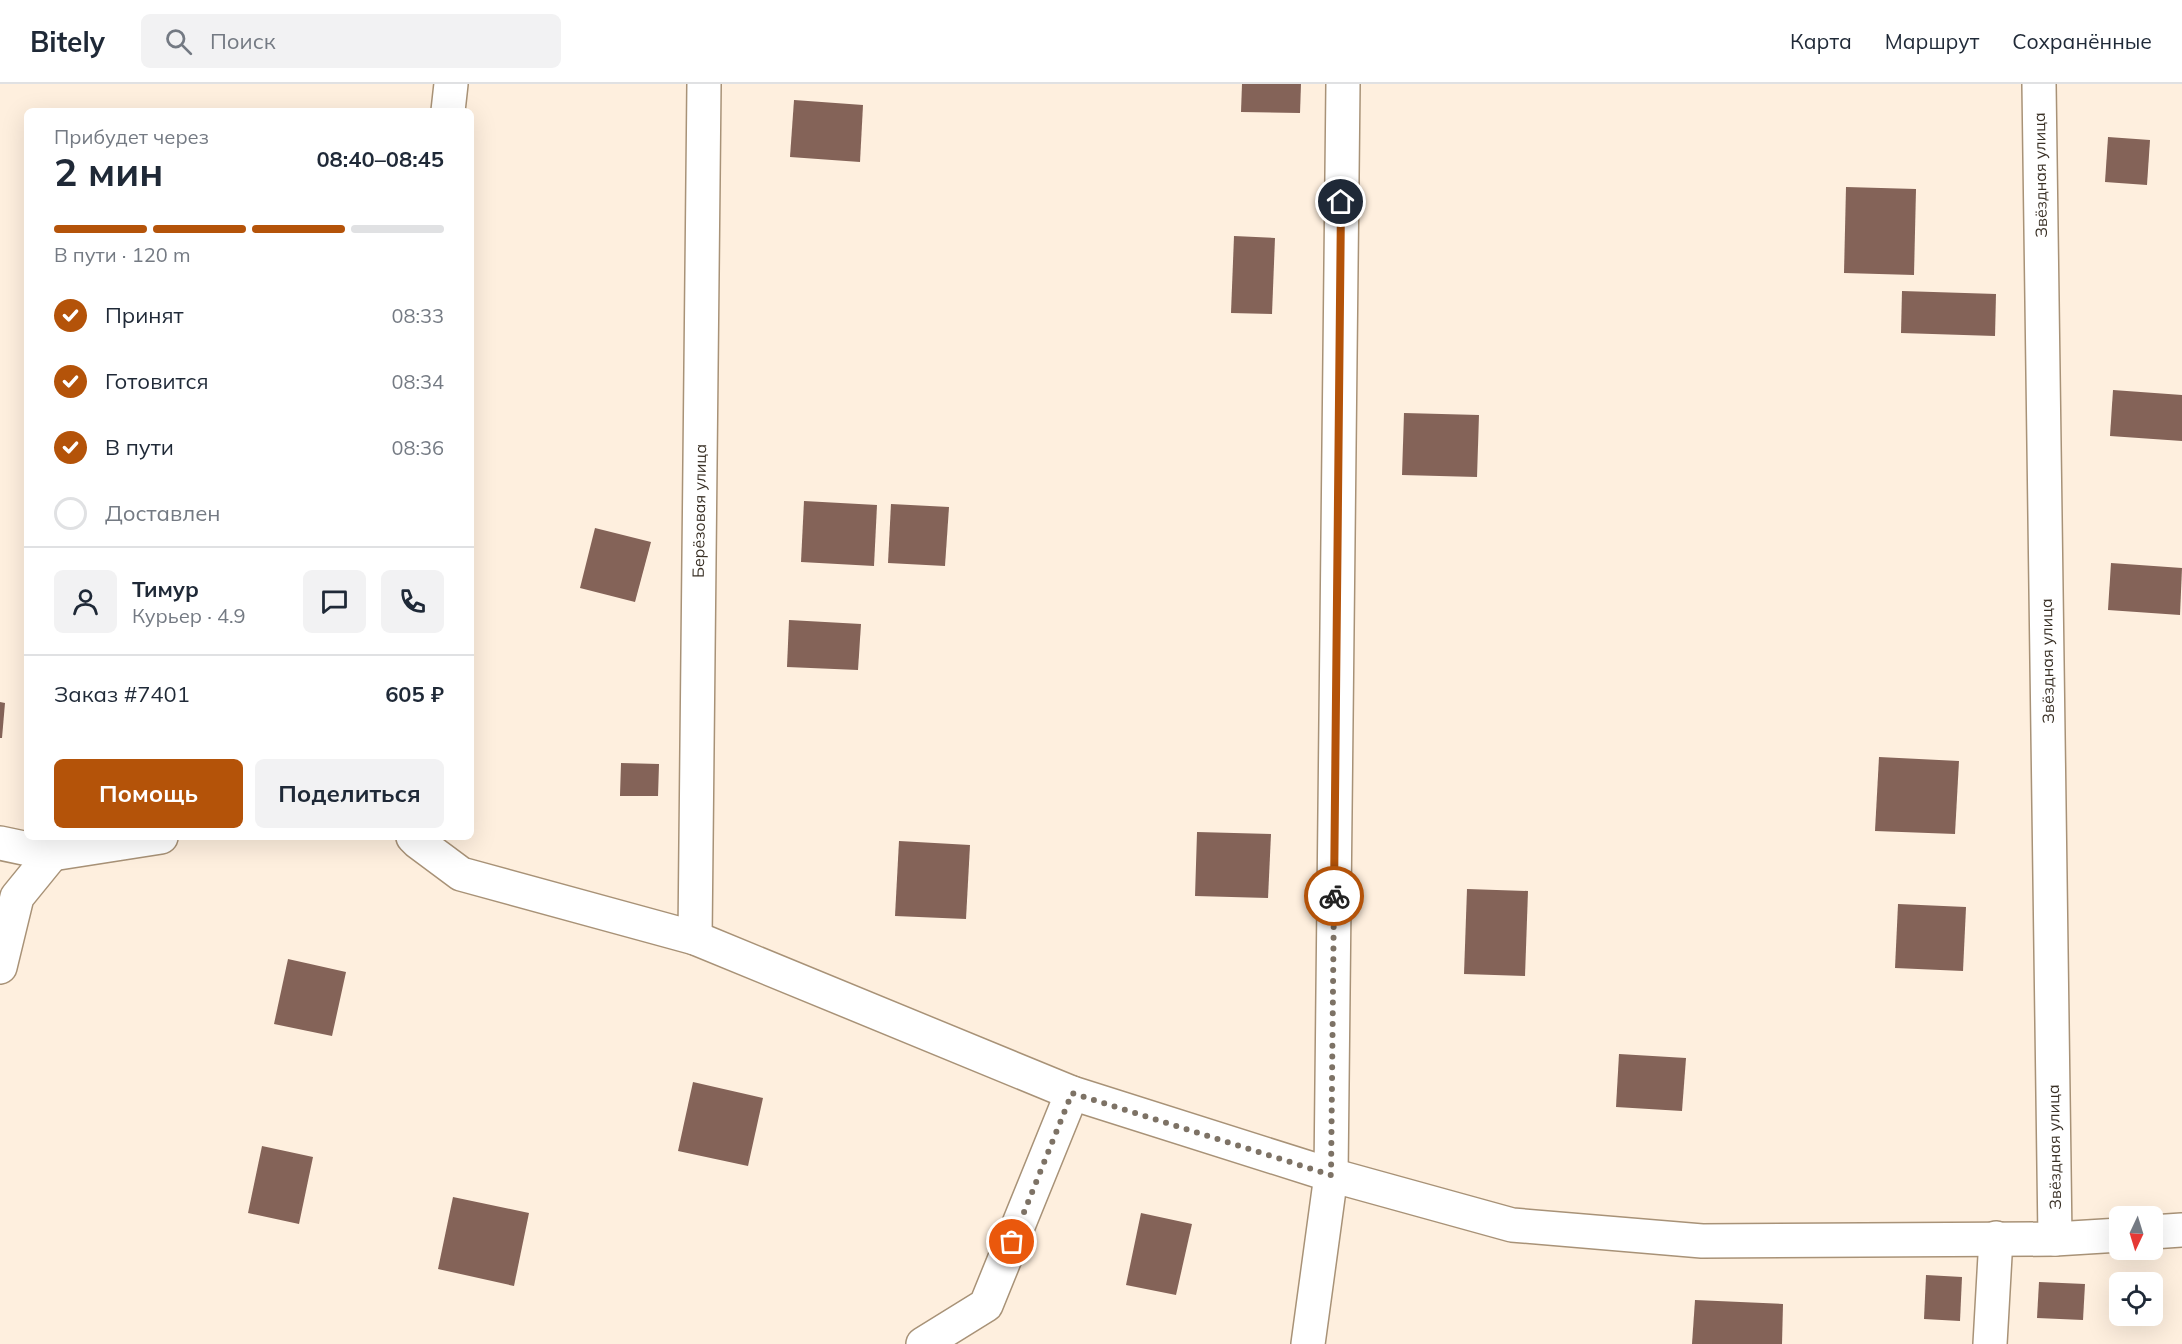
<!DOCTYPE html>
<html lang="ru">
<head>
<meta charset="utf-8">
<style>
	:root { --surface:#fff; --page:#f2f2f3; --text:#1f2937; --muted:#747a83; --line:#e0e1e3; --accent:#b45309 }
	body { margin:0; font-family:Mulish,sans-serif; background:var(--page); color:var(--text); height:100vh; display:flex; flex-direction:column; font-size:22px; white-space:nowrap }
	* { box-sizing:border-box; margin:0 }
	p { font-size:20px; color:var(--muted) }
	.icon { flex:none; width:33px; height:33px; fill:none; stroke:currentColor; stroke-width:2; stroke-linecap:round; stroke-linejoin:round }
	.map { position:relative; flex:1; overflow:hidden }
	.side { position:absolute; left:24px; top:24px; width:450px; height:732px; display:flex; flex-direction:column; background:var(--surface); border-radius:9px; box-shadow:0 6px 24px #0002 }
	.side>* { flex:none }
	.needle { width:39px; rotate:184deg }
	.buttons { position:absolute; left:2109px; top:1122px; display:grid; gap:12px }
	.buttons a { display:grid; place-items:center; width:54px; height:54px; border-radius:9px; background:var(--surface); box-shadow:0 6px 24px #0002; font-size:30px }
	.pin { position:absolute; display:grid; place-items:center; width:51px; height:51px; color:#fff; margin:-26px; border:3px solid #fff; border-radius:50%; box-shadow:0 2px 6px #0007 }
	.courier { position:absolute; display:grid; place-items:center; width:60px; height:60px; margin:-30px; border:4px solid #b45309; border-radius:50%; background:#fff; color:#222; box-shadow:0 2px 8px #0007 }
	.head em { font-style:normal; font-weight:700 }
	.head div { display:flex; flex-direction:column-reverse }
	.head { display:flex; align-items:center; justify-content:space-between; height:102px; padding:0 30px }
	h1 { font-size:39px; font-weight:700; line-height:45px }
	.bar { display:grid; grid-template-columns:repeat(4,1fr); gap:9px 6px; align-content:center; height:72px; padding:0 30px }
	.bar i { height:8px; border-radius:4px; background:var(--line) }
	.bar .current { background:var(--accent) }
	.bar p { grid-column:span 4 }
	.line { display:flex; align-items:center; gap:15px; padding:0 30px; border-top:2px solid var(--line) }
	.line div { flex:1 }
	.round { display:grid; place-items:center; flex:none; width:63px; height:63px; border-radius:9px; background:var(--page) }
	ol { padding:0 30px; list-style:none }
	li { display:flex; align-items:center; gap:18px; height:66px }
	li p { margin-inline-start:auto }
	li .icon { padding:6px; border-radius:50%; background:var(--accent); color:#fff; stroke-width:4 }
	li:last-child { color:var(--muted) }
	li i { width:33px; height:33px; border:3px solid var(--line); border-radius:50% }
	.button { display:flex; gap:12px; margin-top:auto; padding:12px 30px }
	.button a { flex:1; height:69px; border-radius:9px; background:var(--accent); color:#fff; font-size:24px; font-weight:700; line-height:69px; text-align:center }
	.button a+a { background:var(--page); color:var(--text) }
	header { display:flex; align-items:center; gap:36px; box-sizing:border-box; height:84px; padding:0 30px; background:var(--surface); border-bottom:2px solid var(--line) }
	header strong { font-size:28px }
	nav { display:flex; gap:33px; margin-inline-start:auto; font-size:21px }
	.search { width:420px; height:54px; background:var(--page); display:flex; align-items:center; gap:15px; box-sizing:border-box; padding:0 21px; border-radius:9px; color:var(--muted); font-size:22px }
	.map>svg:first-child { display:block }
	.building { fill:#846358 }
	.lines { fill:none; stroke-linecap:round; stroke-linejoin:round }
	.minor-casing { stroke:#a89277; stroke-width:36 }
	.minor { stroke:#fff; stroke-width:33 }
	.done { stroke:#7d7265; stroke-width:6; stroke-dasharray:0 10.8 }
	.route { stroke:#b45309; stroke-width:8 }
	.labels { text-anchor:middle; dominant-baseline:central; stroke-width:6; stroke-linejoin:round; paint-order:stroke }
	.street-label { font-size:16px; fill:#382f24; stroke:#fff }
</style>
</head>
<body>
<header>
<strong>Bitely</strong>
<div class="search"><svg class="icon" aria-label="search" viewBox="0 0 24 24"><circle cx="10" cy="10" r="6"/><path d="M15 15l6 6"/></svg>Поиск</div>
<nav><a>Карта</a><a>Маршрут</a><a>Сохранённые</a></nav>
</header>
<div class="map">
<svg width="2182" height="1260" viewBox="0 0 2182 1260">
	<rect width="100%" height="100%" fill="#feefde"/>
	<g class="building">
		<polygon points="1242,0 1301,0 1300,29 1241,28"/>
		<polygon points="794,16 863,21 860,78 790,73"/>
		<polygon points="2108,53 2150,56 2147,101 2105,98"/>
		<polygon points="1846,103 1916,105 1914,191 1844,189"/>
		<polygon points="1234,152 1275,154 1272,230 1231,229"/>
		<polygon points="1902,207 1996,210 1995,252 1901,249"/>
		<polygon points="2113,306 2182,311 2182,357 2110,352"/>
		<polygon points="1404,329 1479,331 1477,393 1402,391"/>
		<polygon points="804,417 877,421 874,482 801,478"/>
		<polygon points="891,420 949,423 945,482 888,479"/>
		<polygon points="595,444 651,458 635,518 580,504"/>
		<polygon points="2111,479 2182,484 2180,531 2108,526"/>
		<polygon points="789,536 861,540 858,586 787,583"/>
		<polygon points="0,618 5,619 2,654 0,654"/>
		<polygon points="1879,673 1959,677 1955,750 1875,747"/>
		<polygon points="621,679 659,680 658,712 620,712"/>
		<polygon points="1197,748 1271,750 1268,814 1195,812"/>
		<polygon points="899,757 970,761 966,835 895,832"/>
		<polygon points="1467,805 1528,807 1525,892 1464,890"/>
		<polygon points="1898,820 1966,823 1963,887 1895,884"/>
		<polygon points="288,875 346,888 332,952 274,940"/>
		<polygon points="1619,970 1686,974 1682,1027 1616,1023"/>
		<polygon points="693,998 763,1014 748,1082 678,1067"/>
		<polygon points="262,1062 313,1073 299,1140 248,1129"/>
		<polygon points="453,1113 529,1129 514,1202 438,1185"/>
		<polygon points="1141,1129 1192,1140 1176,1211 1126,1201"/>
		<polygon points="1926,1191 1962,1193 1960,1237 1924,1235"/>
		<polygon points="2039,1198 2085,1200 2083,1236 2037,1234"/>
		<polygon points="1695,1216 1783,1220 1782,1260 1692,1260"/>
	</g>
	<g class="lines">
		<g class="minor-casing">
			<g id="minor">
				<polyline points="2039,0 2055,1155"/>
				<polyline points="448,27 451,0"/>
				<polyline points="413,753 418,758 461,790 695,854 1072,1009 1331,1091 1512,1141 1702,1157 2055,1155 2120,1151"/>
				<polyline points="0,759 52,770 161,753"/>
				<polyline points="695,854 704,0"/>
				<polyline points="0,883 17,813 52,770"/>
				<polyline points="2152,1148 2182,1146"/>
				<polyline points="923,1260 986,1221 1072,1009"/>
				<polyline points="1308,1260 1331,1091 1343,0"/>
				<polyline points="1990,1260 1996,1154"/>
			</g>
		</g>
		<use href="#minor" class="minor"/>
	</g>
	<g class="lines">
		<polyline class="done" points="1012,1158 1072,1009 1331,1091 1334,812"/>
		<polyline class="route" points="1334,812 1341,118"/>
	</g>
	<g class="labels">
		<g class="street-label">
			<text transform="translate(2040 91) rotate(-91)">Звёздная улица</text>
			<text transform="translate(699 427) rotate(-89)">Берёзовая улица</text>
			<text transform="translate(2047 577) rotate(-91)">Звёздная улица</text>
			<text transform="translate(2054 1063) rotate(-91)">Звёздная улица</text>
		</g>
	</g>
</svg>
<div class="buttons">
<a><svg class="needle" viewBox="-14 -14 28 28"><path d="M0-13l5 13h-10z" fill="#e53935"/><path d="M0 13l5-13h-10z" fill="#747a83"/></svg></a>
<a><svg class="icon" aria-label="locate" viewBox="0 0 24 24"><circle cx="12" cy="12" r="6"/><path d="M12 2v4M12 18v4M2 12h4M18 12h4"/></svg></a>
</div>
<div class="pin" style="left:1012px;top:1158px;background:#ea580c"><svg class="icon" aria-label="bag" viewBox="0 0 24 24"><path d="M5 8h14l-1 12H6zM9 8a3 3 0 0 1 6 0"/></svg></div>
<div class="pin" style="left:1341px;top:118px;background:#1f2937"><svg class="icon" aria-label="home" viewBox="0 0 24 24"><path d="M3 11l9-7 9 7M6 9v11h12V9"/></svg></div>
<div class="courier" style="left:1334px;top:812px"><svg class="icon" aria-label="bike" viewBox="0 0 24 24"><circle cx="6" cy="16" r="4"/><circle cx="18" cy="16" r="4"/><path d="M6 16l4-8h5l3 8M10 8l3 8H6M13 5h3"/></svg></div>
<section class="side">
<div class="head"><div><h1>2 мин</h1><p>Прибудет через</p></div><em>08:40–08:45</em></div>
<div class="bar"><i class="current"></i><i class="current"></i><i class="current"></i><i></i><p>В пути · 120 m</p></div>
<ol>
<li><svg class="icon" aria-label="check" viewBox="0 0 24 24"><path d="M5 12l5 5 9-10"/></svg>Принят<p>08:33</p></li>
<li><svg class="icon" aria-label="check" viewBox="0 0 24 24"><path d="M5 12l5 5 9-10"/></svg>Готовится<p>08:34</p></li>
<li><svg class="icon" aria-label="check" viewBox="0 0 24 24"><path d="M5 12l5 5 9-10"/></svg>В пути<p>08:36</p></li>
<li><i></i>Доставлен</li>
</ol>
<div class="line" style="height:108px"><a class="round"><svg class="icon" aria-label="person" viewBox="0 0 24 24"><circle cx="12" cy="8" r="4"/><path d="M4 21q1-7 8-7t8 7"/></svg></a><div><b>Тимур</b><p>Курьер · 4.9</p></div><a class="round"><svg class="icon" aria-label="chat" viewBox="0 0 24 24"><path d="M4 5h16v11H9l-5 4z"/></svg></a><a class="round"><svg class="icon" aria-label="phone" viewBox="0 0 24 24"><path d="M5 4h4l2 5-3 2q2 4 5 5l2-3 5 2v4C11 20 4 13 5 4z"/></svg></a></div>
<div class="line" style="height:78px"><div>Заказ #7401</div><b>605 ₽</b></div>
<div class="button"><a>Помощь</a><a>Поделиться</a></div>
</section>
</div>
</body>
</html>
